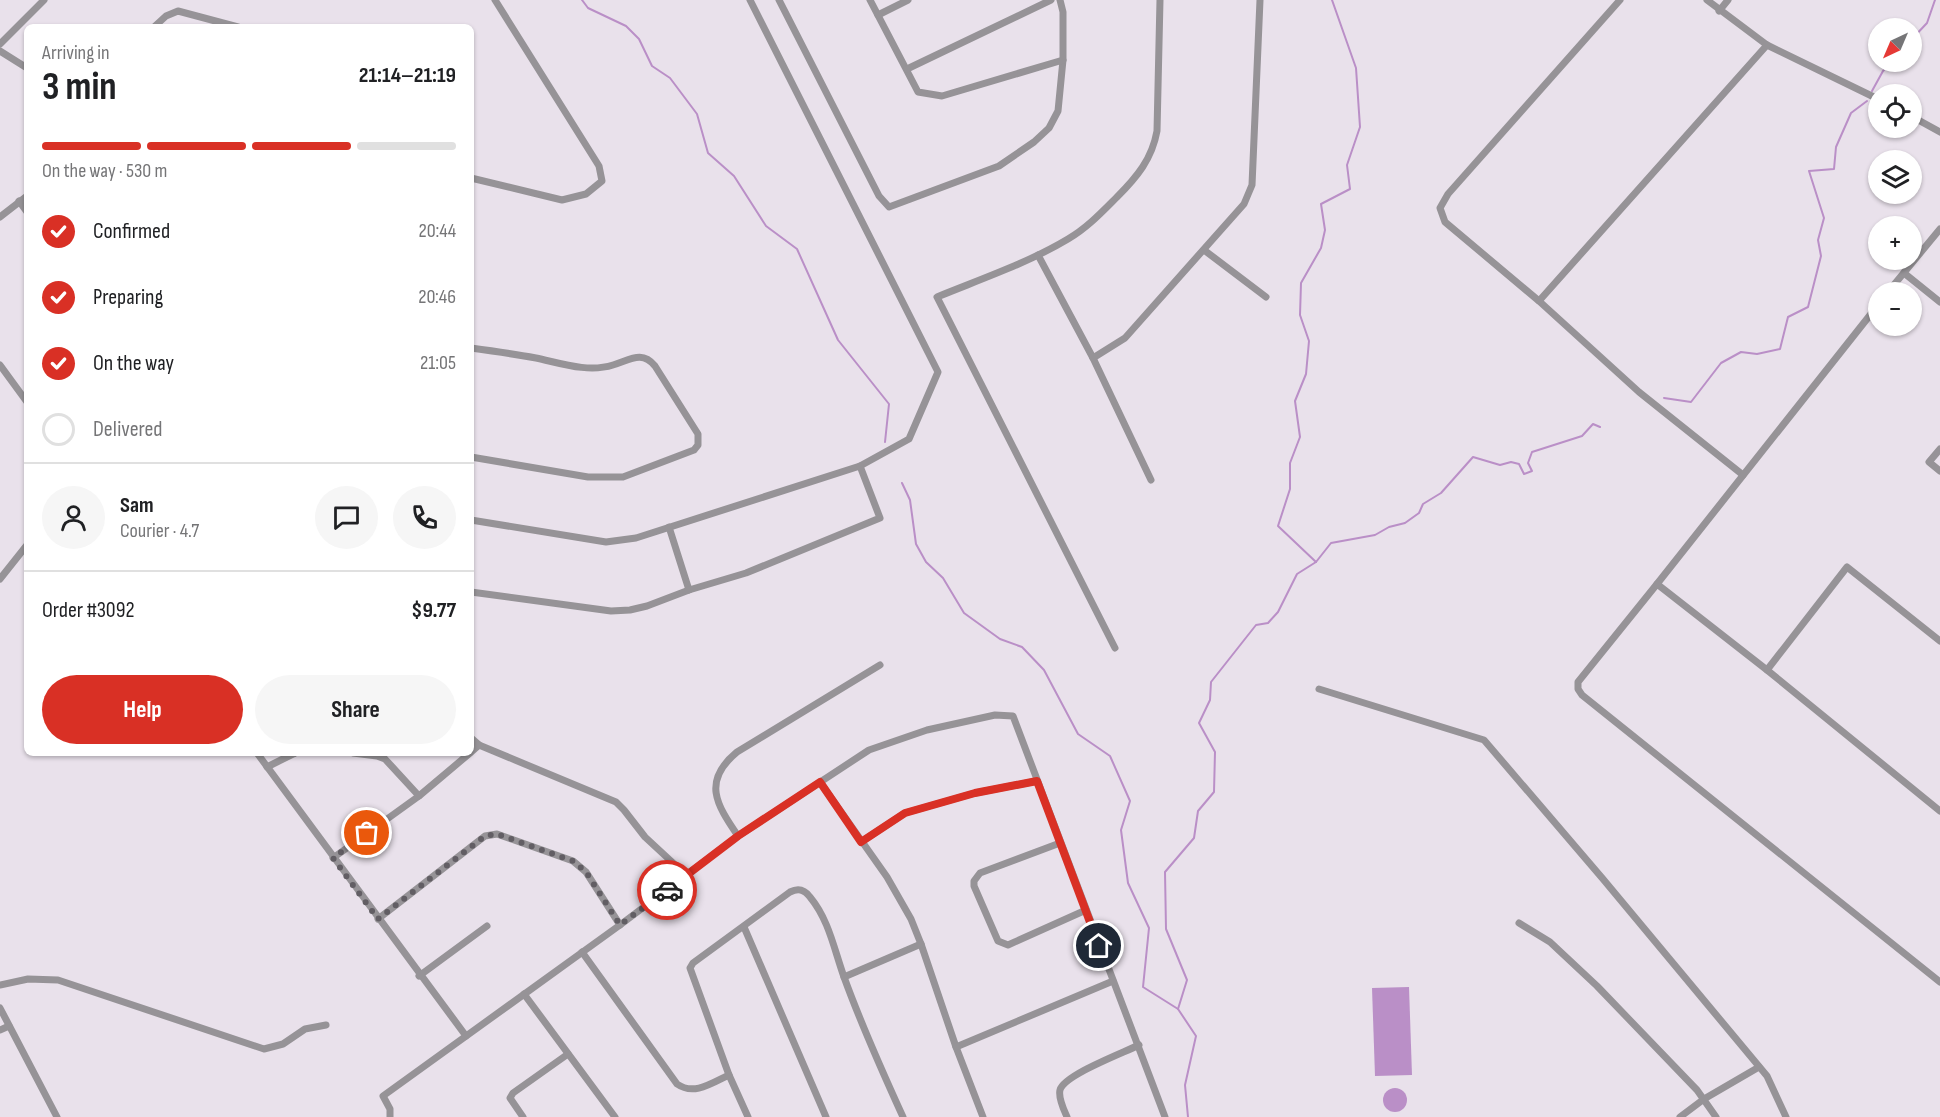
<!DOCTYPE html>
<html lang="en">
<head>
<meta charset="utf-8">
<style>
	:root { --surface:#fff; --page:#f6f6f6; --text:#202124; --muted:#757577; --line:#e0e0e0; --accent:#d93025 }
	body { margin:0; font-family:"Sofia Sans Condensed",sans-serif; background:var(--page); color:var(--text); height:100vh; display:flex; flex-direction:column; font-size:22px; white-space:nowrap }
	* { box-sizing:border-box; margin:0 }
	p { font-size:20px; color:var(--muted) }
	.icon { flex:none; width:33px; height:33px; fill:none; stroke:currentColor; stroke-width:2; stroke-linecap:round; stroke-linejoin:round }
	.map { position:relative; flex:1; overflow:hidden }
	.panel { position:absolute; left:24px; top:24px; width:450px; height:732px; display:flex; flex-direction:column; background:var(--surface); border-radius:9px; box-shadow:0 2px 4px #0004 }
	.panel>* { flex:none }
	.needle { width:39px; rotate:224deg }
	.tools { position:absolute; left:1868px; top:18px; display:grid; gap:12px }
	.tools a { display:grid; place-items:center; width:54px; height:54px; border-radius:50%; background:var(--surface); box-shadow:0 2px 4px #0004; font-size:30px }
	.pin { position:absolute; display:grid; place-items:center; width:51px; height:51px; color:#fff; margin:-26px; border:3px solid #fff; border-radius:50%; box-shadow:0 2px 6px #0007 }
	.courier { position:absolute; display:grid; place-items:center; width:60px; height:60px; margin:-30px; border:4px solid #d93025; border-radius:50%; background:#fff; color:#222; box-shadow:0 2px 8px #0007 }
	.headline em { font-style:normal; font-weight:700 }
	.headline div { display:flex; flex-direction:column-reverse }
	.headline { display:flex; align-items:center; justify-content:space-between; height:102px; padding:0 18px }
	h1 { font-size:39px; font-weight:700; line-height:45px }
	.bar { display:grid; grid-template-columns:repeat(4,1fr); gap:9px 6px; align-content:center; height:72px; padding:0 18px }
	.bar i { height:8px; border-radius:4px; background:var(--line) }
	.bar .selected { background:var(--accent) }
	.bar p { grid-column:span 4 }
	.line { display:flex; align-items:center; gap:15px; padding:0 18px; border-top:2px solid var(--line) }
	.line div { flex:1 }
	.round { display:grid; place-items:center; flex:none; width:63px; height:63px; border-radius:32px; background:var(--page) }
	ol { padding:0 18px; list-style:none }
	li { display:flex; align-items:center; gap:18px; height:66px }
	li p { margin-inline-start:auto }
	li .icon { padding:6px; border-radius:50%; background:var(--accent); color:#fff; stroke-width:4 }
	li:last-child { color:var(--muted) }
	li i { width:33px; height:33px; border:3px solid var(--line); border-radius:50% }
	.action { display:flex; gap:12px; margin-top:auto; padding:12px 18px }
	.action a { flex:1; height:69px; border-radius:36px; background:var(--accent); color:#fff; font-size:24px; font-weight:700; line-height:69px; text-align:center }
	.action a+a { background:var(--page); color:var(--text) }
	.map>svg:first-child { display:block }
	.water { fill:#ba8fc7 }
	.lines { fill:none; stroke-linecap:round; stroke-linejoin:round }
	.stream { stroke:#ba8fc7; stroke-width:2 }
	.street { stroke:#969397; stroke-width:7 }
	.done { stroke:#625e64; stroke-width:6; stroke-dasharray:0 10.8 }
	.route { stroke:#d93025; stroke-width:8 }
</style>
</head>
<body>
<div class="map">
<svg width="1940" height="1117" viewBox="0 0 1940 1117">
	<rect width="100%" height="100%" fill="#e9e1eb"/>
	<g class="water">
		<polygon points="1409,987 1412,1075 1375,1076 1372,988"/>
		<circle cx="1395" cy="1100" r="12"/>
	</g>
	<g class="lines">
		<g class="stream">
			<polyline points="582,0 588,8 626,26 639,39 652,66 670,78 697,114 708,153 734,176 766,226 797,249 838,340 889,404 885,442"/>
			<polyline points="1911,40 1927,23 1935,0"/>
			<polyline points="1872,91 1883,71 1891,62"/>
			<polyline points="1664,398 1691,402 1721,363 1741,352 1757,354 1780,349 1788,317 1808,307 1821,256 1818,240 1824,218 1809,171 1834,169 1836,147 1851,113 1867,101"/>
			<polyline points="902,483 910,500 916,544 926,562 943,578 964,613 1000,639 1022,647 1044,670 1078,734 1110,756 1130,801 1121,830 1128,883 1149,928 1143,987 1178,1009"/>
			<polyline points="1316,562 1278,526 1290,489 1290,463 1300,437 1295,401 1306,374 1309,341 1300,315 1301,283 1321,248 1325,230 1321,204 1350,189 1347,165 1360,127 1356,68 1332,0"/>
			<polyline points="1188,1117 1185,1085 1196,1036 1178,1009 1187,980 1166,929 1165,872 1194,838 1198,811 1214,792 1215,752 1199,723 1210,700 1211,682 1256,625 1268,623 1278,612 1297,574 1316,562 1331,543 1375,535 1389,527 1405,523 1419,513 1423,504 1441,493 1473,457 1500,465 1511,462 1519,464 1524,474 1532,471 1528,463 1532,452 1582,436 1593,424 1600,427"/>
		</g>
		<g class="street">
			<polyline points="779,0 879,196 889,207 999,166 1034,142 1049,128 1058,111 1063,60 1063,12 1060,0"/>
			<polyline points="870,0 918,92 942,96 1063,60"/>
			<polyline points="1620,0 1448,194 1440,208 1445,222 1539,301 1639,392 1743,475"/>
			<polyline points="1707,0 1767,45 1878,99"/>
			<polyline points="1719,11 1728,0"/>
			<polyline points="878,15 908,0"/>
			<polyline points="154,27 166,16 178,11 238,27"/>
			<polyline points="0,44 44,0"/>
			<polyline points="0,51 27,68"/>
			<polyline points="907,69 1051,0"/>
			<polyline points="1911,116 1940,132"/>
			<polyline points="471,178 562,200 586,194 602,181 599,166 495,0"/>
			<polyline points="19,201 27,212"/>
			<polyline points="0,217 27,196"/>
			<polyline points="1204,250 1266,297"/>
			<polyline points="1038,255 1093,358 1151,480"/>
			<polyline points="1904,273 1940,302"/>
			<polyline points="1888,292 1940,229"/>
			<polyline points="1539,301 1767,45"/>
			<path d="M471,348C493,351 514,354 536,358C560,363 588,373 613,365C630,360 642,350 655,366L698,434V445L694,450L623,477H588L471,457"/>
			<polyline points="1093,358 1125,338 1244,204 1252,185 1260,0"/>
			<polyline points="0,365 27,402"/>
			<polyline points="1940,449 1929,462 1940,471"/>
			<polyline points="471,520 606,542 636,538 860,466 909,439 938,372 750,0"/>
			<polyline points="669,527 689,590"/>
			<polyline points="0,579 27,545"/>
			<polyline points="1657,584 1878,305"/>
			<polyline points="471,592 611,611 630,610 647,606 689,590 746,573 880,518 860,466"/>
			<path d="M1115,648L937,297C981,279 1028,263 1068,239C1087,228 1102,212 1117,197C1137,177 1152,159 1157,131L1160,0"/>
			<polyline points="1767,670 1847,567 1940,641"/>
			<polyline points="1319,689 1484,740 1603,879 1767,1076 1786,1117"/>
			<polyline points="471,738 479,745"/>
			<polyline points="471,752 479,745 616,802 624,810 645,837 686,875"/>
			<polyline points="257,753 466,1036"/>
			<polyline points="353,753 377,756 385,759 419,796"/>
			<polyline points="267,767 295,753"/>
			<polyline points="820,782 887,877 911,919 921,944 956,1047 983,1117"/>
			<polyline points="1940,811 1767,670 1657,584 1578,682 1578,689 1582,695 1940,982"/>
			<path d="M738,836C716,804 702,781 737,752L880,665"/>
			<polyline points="861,842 905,813 975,793 1037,781"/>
			<polyline points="1060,843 980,873 974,881 974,886 998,941 1008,945 1086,910"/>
			<polyline points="333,858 419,796 470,753"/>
			<polyline points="378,919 485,836 497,834 573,861 586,872 620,925"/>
			<polyline points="1519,923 1550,942 1597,986 1697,1090 1716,1117"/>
			<polyline points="744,927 826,1117"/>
			<path d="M582,952L677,1084C694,1096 712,1083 729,1075"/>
			<polyline points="419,976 487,926"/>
			<polyline points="844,977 921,944"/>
			<polyline points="0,985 28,979 58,980 264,1049 283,1044 305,1029 326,1025"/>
			<polyline points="524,994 615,1117"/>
			<polyline points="0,1008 57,1117"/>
			<polyline points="0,1030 9,1026"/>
			<polyline points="956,1047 1113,981"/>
			<polyline points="390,1117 390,1109 383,1096 620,925 738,836 869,750 927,730 995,715 1013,716 1165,1117"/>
			<polyline points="523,1117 510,1098 513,1093 568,1054"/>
			<path d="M748,1117L729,1075L690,968L693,963L790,892C798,888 804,889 810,897C829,920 834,949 844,977C861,1024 882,1071 903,1117"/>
			<path d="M1067,1117C1064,1110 1058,1098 1060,1090C1064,1075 1123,1053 1139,1045"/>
			<polyline points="1680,1117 1704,1099 1759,1067"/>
		</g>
	</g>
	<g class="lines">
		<polyline class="done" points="367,833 333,858 378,919 485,836 497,834 573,861 586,872 620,925 667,890"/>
		<polyline class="route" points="667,890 738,836 820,782 861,842 905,813 975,793 1037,781 1099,946"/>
	</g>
</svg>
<div class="tools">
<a><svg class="needle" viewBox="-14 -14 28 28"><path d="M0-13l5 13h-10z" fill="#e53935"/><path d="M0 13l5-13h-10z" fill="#757577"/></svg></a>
<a><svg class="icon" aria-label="locate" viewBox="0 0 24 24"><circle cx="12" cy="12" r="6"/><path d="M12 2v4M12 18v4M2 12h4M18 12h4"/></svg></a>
<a><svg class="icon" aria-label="layers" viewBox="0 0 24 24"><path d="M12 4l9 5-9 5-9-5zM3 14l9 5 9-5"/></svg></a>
<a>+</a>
<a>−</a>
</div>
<div class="pin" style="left:367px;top:833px;background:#ea580c"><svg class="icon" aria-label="bag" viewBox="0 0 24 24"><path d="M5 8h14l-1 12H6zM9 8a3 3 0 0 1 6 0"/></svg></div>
<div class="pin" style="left:1099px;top:946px;background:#1f2937"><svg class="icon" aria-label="home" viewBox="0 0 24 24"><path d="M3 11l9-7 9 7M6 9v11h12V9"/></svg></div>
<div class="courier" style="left:667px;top:890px"><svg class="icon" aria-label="car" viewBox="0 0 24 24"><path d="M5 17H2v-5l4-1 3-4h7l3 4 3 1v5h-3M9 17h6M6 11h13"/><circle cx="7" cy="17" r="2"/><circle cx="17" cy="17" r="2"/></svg></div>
<section class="panel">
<div class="headline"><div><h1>3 min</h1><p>Arriving in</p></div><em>21:14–21:19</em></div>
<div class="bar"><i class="selected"></i><i class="selected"></i><i class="selected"></i><i></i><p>On the way · 530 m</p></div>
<ol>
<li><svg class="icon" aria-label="check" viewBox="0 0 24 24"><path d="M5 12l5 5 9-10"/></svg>Confirmed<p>20:44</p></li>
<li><svg class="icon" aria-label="check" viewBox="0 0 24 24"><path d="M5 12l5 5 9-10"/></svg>Preparing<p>20:46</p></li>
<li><svg class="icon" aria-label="check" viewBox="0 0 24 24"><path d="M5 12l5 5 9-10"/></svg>On the way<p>21:05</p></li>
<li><i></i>Delivered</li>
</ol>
<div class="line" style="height:108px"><a class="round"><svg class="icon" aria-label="person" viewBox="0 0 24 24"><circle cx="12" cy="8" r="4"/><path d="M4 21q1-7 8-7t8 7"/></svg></a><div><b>Sam</b><p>Courier · 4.7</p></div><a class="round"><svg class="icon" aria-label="chat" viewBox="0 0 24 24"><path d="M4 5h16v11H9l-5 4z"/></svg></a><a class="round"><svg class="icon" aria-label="phone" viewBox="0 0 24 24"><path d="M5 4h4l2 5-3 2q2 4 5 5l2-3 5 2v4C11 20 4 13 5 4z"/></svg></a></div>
<div class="line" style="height:78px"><div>Order #3092</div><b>$9.77</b></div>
<div class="action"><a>Help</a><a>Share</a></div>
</section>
</div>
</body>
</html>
